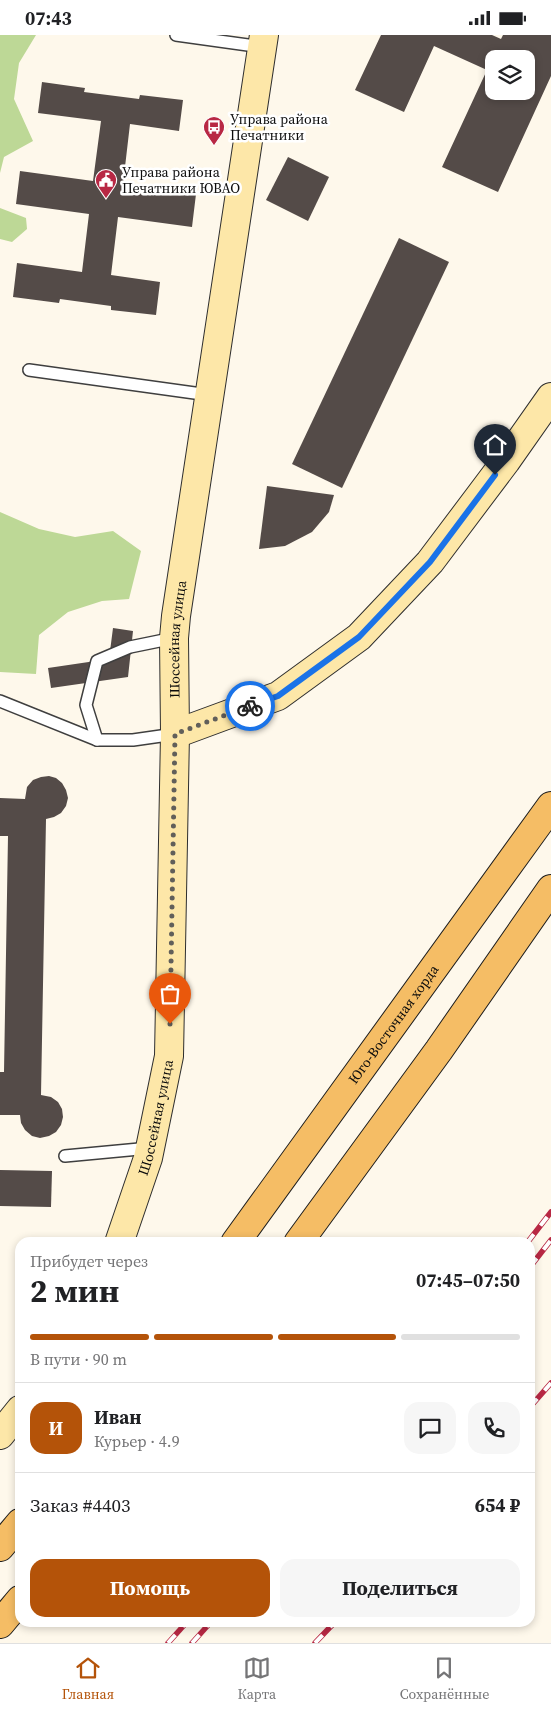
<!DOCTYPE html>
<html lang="ru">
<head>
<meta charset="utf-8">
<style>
	:root { --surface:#fff; --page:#f6f6f6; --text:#202124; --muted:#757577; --line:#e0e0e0; --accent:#b45309 }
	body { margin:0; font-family:"Source Serif 4",serif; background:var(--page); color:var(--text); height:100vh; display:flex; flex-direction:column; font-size:19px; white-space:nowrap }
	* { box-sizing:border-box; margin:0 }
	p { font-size:16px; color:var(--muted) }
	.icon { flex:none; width:28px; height:28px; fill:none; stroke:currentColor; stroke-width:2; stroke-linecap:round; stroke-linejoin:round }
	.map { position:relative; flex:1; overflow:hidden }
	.panel { position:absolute; left:15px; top:1202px; width:520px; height:390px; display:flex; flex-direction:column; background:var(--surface); border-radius:15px; box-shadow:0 2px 8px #0003 }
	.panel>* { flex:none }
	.buttons { position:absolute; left:485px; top:15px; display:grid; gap:10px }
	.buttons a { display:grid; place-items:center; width:50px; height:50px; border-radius:10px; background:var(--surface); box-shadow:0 2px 8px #0003; font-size:25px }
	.pin { position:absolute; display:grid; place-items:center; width:42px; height:42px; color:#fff; margin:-51px -21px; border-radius:50% 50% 50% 0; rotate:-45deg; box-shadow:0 0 5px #0007 }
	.pin .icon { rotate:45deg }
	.courier { position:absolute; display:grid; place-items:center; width:50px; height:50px; margin:-25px; border:4px solid #1a73e8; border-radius:50%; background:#fff; color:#222; box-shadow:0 1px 6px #0007 }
	.headline em { font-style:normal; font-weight:700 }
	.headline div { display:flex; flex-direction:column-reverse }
	.headline { display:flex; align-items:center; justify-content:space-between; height:85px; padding:0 15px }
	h1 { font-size:32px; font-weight:700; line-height:38px }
	.bar { display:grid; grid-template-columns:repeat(4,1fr); gap:8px 5px; align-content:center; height:60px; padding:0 15px }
	.bar i { height:6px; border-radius:4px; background:var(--line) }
	.bar .on { background:var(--accent) }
	.bar p { grid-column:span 4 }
	.line { display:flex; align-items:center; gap:12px; padding:0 15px; border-top:1px solid var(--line) }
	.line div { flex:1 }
	.round { display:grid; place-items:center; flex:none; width:52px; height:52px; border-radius:15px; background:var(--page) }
	.action { display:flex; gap:10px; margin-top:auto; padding:10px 15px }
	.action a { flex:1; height:58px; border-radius:15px; background:var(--accent); color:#fff; font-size:20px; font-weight:700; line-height:58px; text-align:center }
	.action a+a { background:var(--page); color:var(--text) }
	.status { display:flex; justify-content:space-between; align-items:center; height:35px; padding:0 25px; background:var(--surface); direction:ltr }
	.status svg { height:14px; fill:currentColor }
	.menu { display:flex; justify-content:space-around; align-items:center; height:70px; border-top:1px solid var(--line); background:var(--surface); font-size:14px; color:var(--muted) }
	.menu a { display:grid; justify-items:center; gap:2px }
	.menu .on { color:var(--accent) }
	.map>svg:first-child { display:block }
	.forest { fill:#bdd896 }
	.building { fill:#544b48; fill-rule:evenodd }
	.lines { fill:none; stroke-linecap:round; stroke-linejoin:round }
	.service-casing { stroke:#3f3f3f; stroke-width:14 }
	.secondary-casing { stroke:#2e2e2e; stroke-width:30 }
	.primary-casing { stroke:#1d1d1d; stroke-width:30 }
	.service { stroke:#fff; stroke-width:11 }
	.secondary { stroke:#fde7a8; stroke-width:28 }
	.primary { stroke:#f5bd65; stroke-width:28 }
	.rail-casing { stroke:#b82844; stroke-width:5.5 }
	.rail { stroke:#fff; stroke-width:4; stroke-dasharray:11; stroke-linecap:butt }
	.done { stroke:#615f5a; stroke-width:5; stroke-dasharray:0 9 }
	.route { stroke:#1a73e8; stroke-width:6 }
	.labels { text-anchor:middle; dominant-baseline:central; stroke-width:5; stroke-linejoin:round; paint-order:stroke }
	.poi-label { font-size:14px; fill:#0c0c0c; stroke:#fff; text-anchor:start }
	.street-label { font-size:14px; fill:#0c0c0c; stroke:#fff }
</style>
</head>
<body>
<div class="status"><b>07:43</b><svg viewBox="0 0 49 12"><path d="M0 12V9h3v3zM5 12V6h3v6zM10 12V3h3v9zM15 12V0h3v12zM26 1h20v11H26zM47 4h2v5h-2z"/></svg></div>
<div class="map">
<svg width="551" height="1608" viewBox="0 0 551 1608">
	<rect width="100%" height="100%" fill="#fef8eb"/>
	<g class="forest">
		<polygon points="0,0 36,0 19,28 14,64 33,106 4,122 0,138"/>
		<polygon points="0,173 26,183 27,194 12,207 0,204"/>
		<polygon points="0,477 39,494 75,502 113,496 141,516 129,564 102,566 68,577 39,600 36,639 0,637"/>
	</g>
	<g class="building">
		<path d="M381,0H492L501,4L503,0H551V41L498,157L442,132L487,35L434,11L404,77L355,55ZM494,24H526V56H494Z"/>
		<polygon points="42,47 85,53 84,57 139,64 140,60 183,65 179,96 130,89 123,149 196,159 192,192 118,182 111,240 160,247 156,280 111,275 111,271 60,264 59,268 13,262 17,228 82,237 89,179 16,169 20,136 93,146 101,86 38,78"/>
		<polygon points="288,122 329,142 308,186 266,165"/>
		<polygon points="399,203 449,227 342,453 292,429"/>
		<polygon points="267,451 334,460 329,477 312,497 285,511 259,514"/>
		<polygon points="113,593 133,596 128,642 51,653 48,633 109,624"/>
		<polygon points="49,741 56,743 62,748 66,755 68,763 66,771 61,778 54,782 46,784 41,1060 51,1062 58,1067 62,1074 63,1082 61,1090 56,1097 49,1101 40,1103 32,1101 25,1095 21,1088 20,1080 0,1080 0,1037 4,1037 8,801 0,801 0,763 25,764 27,752 33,745 41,742"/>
		<polygon points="0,1135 52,1136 51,1172 0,1171"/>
	</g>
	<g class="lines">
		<g class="service-casing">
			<g id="service">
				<polyline points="176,0 262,12"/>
				<polyline points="29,335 209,360"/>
				<polyline points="0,666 97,705 133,705 175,699"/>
				<polyline points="97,705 86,670 97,626 130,612 174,603"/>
				<polyline points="65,1121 150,1113"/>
			</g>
		</g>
		<g class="secondary-casing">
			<g id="secondary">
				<polyline points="175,699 278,661 359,602 430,527 506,426 551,362"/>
				<path id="s1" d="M119,1208L148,1123L169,1021L175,699L174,603L176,581L264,0"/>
				<polyline points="0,1400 20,1375"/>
			</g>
		</g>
		<g class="primary-casing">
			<g id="primary">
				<path id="s2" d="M235,1208L551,771"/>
				<polyline points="298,1208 439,1015 551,854"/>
				<polyline points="0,1512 20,1488"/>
				<polyline points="0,1589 20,1565"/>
			</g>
		</g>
		<use href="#service" class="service"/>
		<use href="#secondary" class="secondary"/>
		<use href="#primary" class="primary"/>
		<g class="rail-casing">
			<g id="rail">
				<polyline points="527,1208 551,1177"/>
				<polyline points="530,1232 551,1205"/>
				<polyline points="530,1372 551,1348"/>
				<polyline points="168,1608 186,1588"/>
				<polyline points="192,1608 210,1588"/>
				<polyline points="315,1608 334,1588"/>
			</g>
		</g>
		<use href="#rail" class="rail"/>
	</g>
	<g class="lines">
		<polyline class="done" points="170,989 175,699 250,671"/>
		<polyline class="route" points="250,671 278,661 359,602 430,527 495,440"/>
	</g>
	<defs>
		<g id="bus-pin" transform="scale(1.125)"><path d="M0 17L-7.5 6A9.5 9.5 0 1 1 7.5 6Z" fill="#b82844" stroke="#fff"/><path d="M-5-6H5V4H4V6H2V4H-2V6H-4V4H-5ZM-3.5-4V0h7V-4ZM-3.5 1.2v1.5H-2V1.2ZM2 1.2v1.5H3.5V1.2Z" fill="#fff"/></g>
		<g id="civic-pin" transform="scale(1.125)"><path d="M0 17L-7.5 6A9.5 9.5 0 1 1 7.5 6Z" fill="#b82844" stroke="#fff"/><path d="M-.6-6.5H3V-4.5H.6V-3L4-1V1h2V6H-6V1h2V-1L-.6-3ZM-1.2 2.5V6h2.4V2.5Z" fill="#fff"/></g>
	</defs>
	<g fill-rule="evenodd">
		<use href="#bus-pin" x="214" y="92"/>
		<use href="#civic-pin" x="106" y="145"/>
	</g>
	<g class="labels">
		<g class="poi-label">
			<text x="230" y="84">Управа района<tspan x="230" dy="16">Печатники</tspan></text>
			<text x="122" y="137">Управа района<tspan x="122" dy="16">Печатники ЮВАО</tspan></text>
		</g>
		<g class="street-label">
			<text stroke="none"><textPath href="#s1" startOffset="611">Шоссейная улица</textPath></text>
			<text stroke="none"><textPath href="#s2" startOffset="270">Юго-Восточная хорда</textPath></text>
			<text stroke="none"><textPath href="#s1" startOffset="131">Шоссейная улица</textPath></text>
		</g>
	</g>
</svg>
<div class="buttons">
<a><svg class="icon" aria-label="layers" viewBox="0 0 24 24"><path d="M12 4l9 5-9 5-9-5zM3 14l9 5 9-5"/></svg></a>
</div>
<div class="pin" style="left:170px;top:989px;background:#ea580c"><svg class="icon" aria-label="bag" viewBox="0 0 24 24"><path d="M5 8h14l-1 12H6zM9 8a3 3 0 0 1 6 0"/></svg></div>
<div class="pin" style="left:495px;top:440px;background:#1f2937"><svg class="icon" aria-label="home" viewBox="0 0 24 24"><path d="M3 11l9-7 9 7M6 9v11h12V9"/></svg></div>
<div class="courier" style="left:250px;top:671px"><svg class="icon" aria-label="bike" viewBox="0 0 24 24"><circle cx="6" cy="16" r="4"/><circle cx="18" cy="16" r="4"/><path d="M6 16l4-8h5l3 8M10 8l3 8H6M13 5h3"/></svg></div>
<section class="panel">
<div class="headline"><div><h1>2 мин</h1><p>Прибудет через</p></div><em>07:45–07:50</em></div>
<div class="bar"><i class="on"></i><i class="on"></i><i class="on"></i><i></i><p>В пути · 90 m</p></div>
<div class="line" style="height:90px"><b class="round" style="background:var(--accent);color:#fff">И</b><div><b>Иван</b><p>Курьер · 4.9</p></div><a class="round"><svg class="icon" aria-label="chat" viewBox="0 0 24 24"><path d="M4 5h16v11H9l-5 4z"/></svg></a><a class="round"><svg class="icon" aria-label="phone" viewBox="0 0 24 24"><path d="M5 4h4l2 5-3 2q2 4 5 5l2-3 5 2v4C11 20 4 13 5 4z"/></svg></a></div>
<div class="line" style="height:65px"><div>Заказ #4403</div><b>654 ₽</b></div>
<div class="action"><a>Помощь</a><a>Поделиться</a></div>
</section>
</div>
<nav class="menu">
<a class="on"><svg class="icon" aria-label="home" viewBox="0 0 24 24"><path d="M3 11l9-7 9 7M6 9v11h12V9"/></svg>Главная</a>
<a><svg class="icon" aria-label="map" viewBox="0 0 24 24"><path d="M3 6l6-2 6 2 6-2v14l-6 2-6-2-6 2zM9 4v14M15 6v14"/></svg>Карта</a>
<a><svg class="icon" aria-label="saved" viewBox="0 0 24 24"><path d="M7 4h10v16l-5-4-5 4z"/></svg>Сохранённые</a>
</nav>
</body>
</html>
